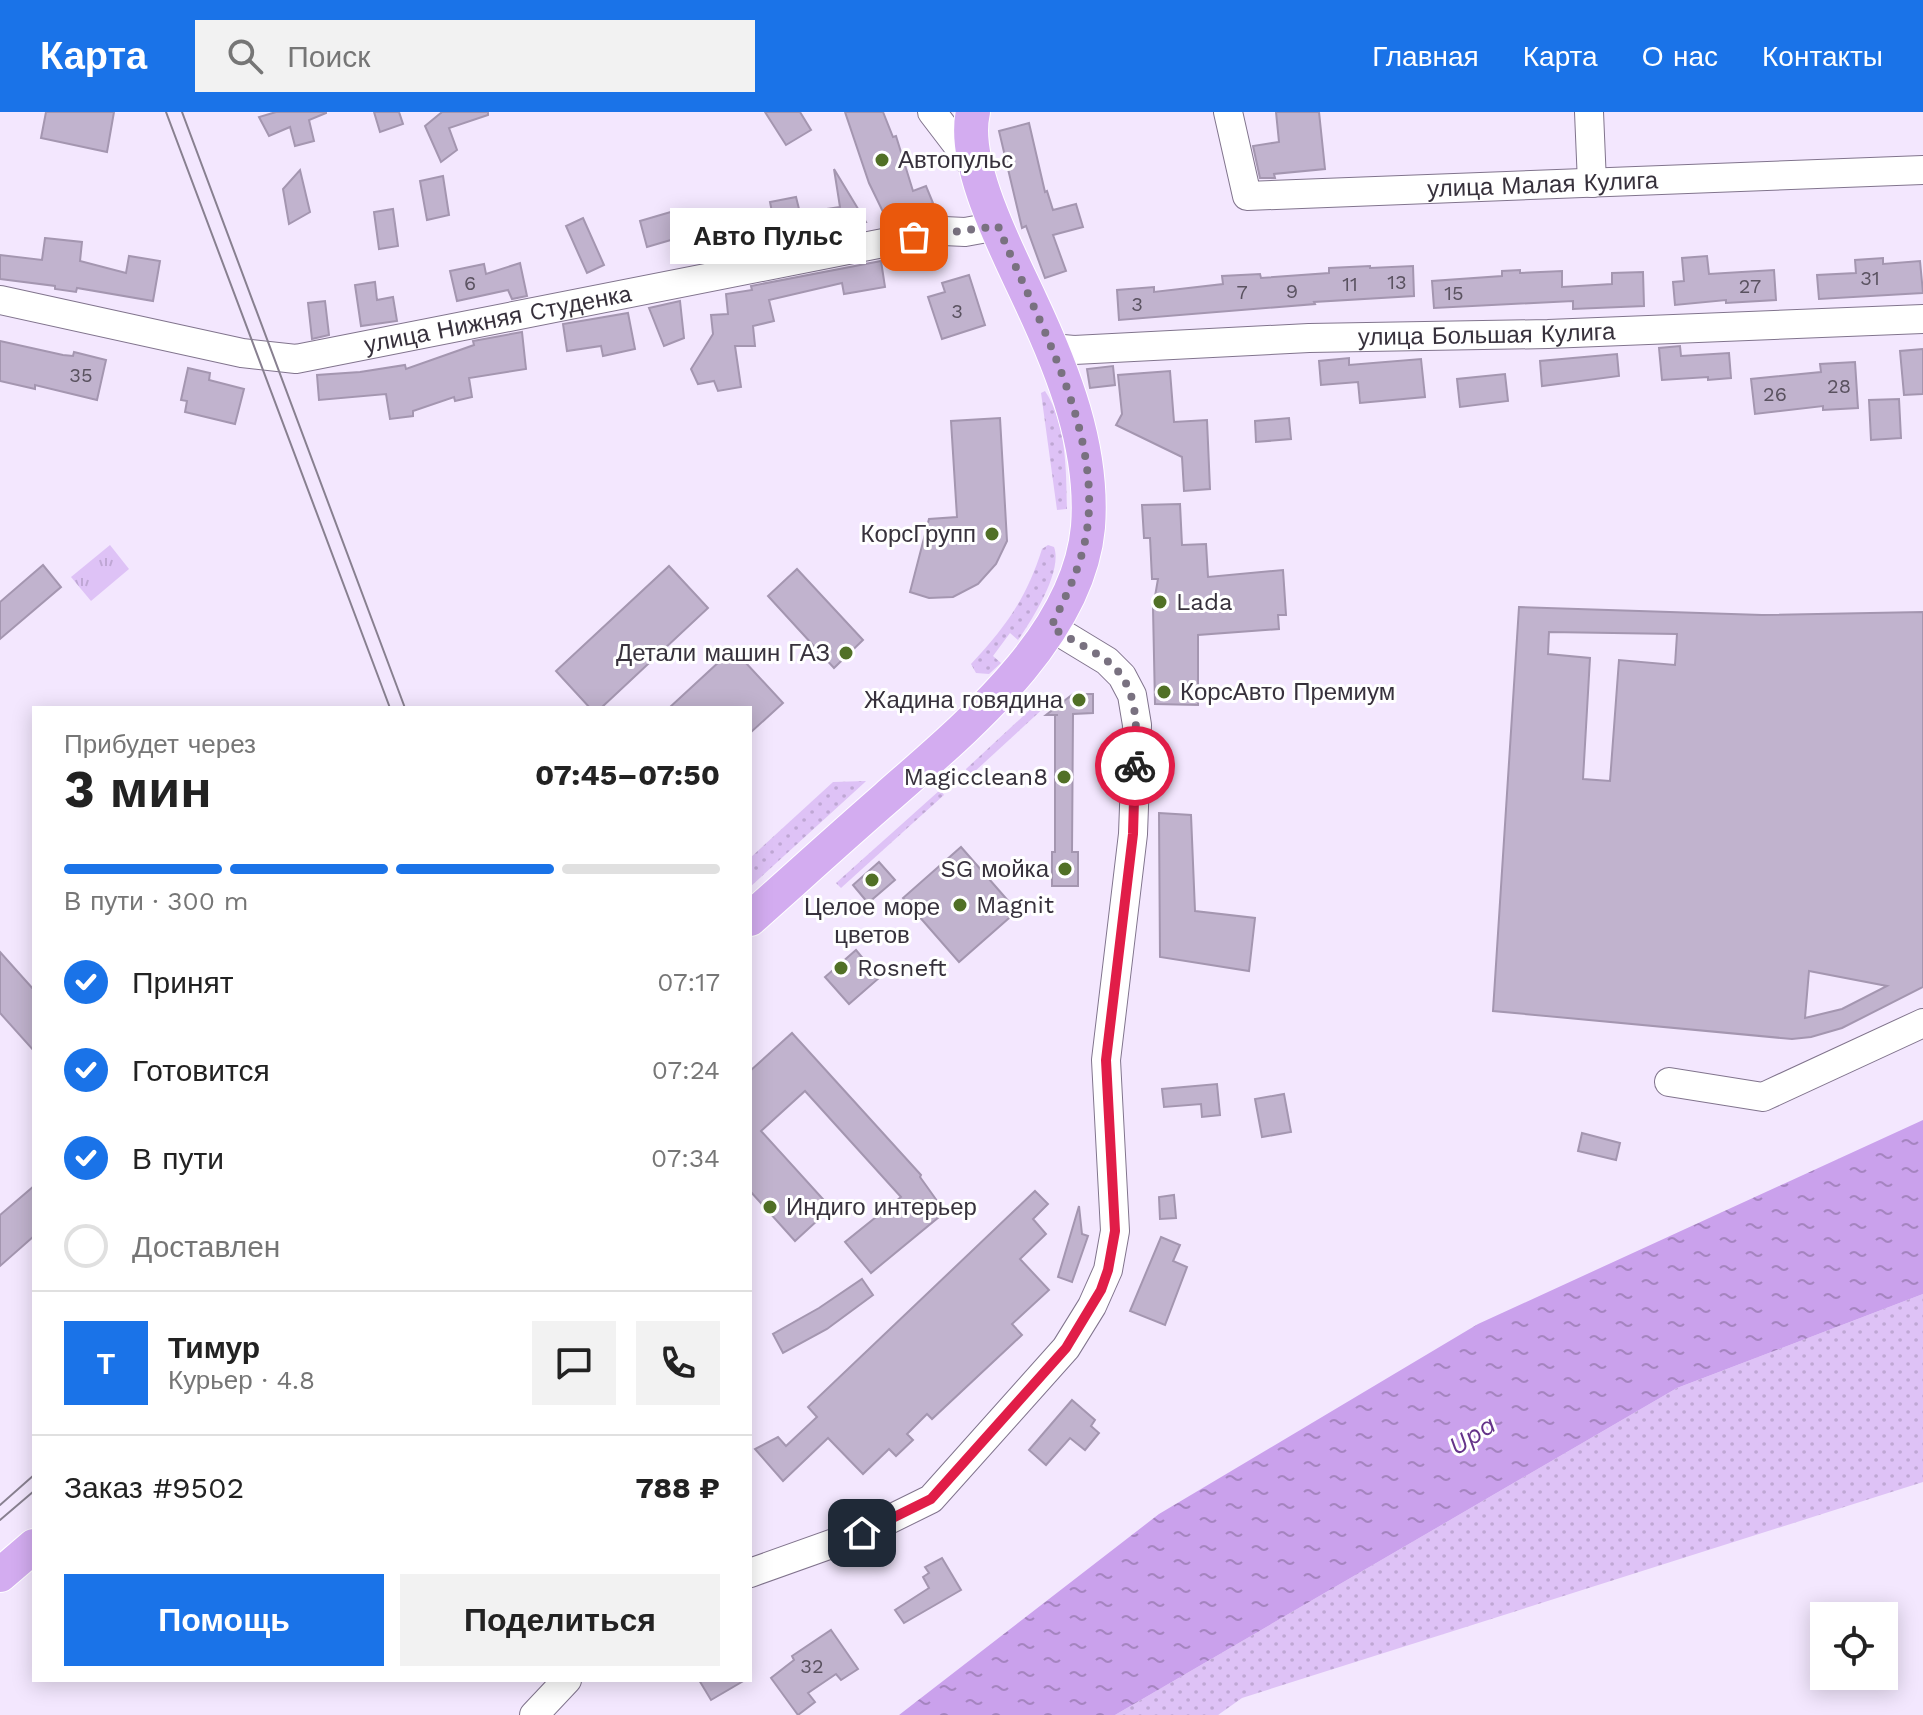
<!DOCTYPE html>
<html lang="ru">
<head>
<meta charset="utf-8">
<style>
	:root { --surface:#fff; --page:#f2f2f2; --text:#222; --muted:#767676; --line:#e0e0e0; --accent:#1a73e8 }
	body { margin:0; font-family:"Work Sans",sans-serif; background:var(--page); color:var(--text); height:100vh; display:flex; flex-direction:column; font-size:30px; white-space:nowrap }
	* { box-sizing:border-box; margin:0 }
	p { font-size:26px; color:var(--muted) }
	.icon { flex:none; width:44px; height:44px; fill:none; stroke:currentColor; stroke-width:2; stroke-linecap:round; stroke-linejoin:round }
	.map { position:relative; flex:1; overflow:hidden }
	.details { position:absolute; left:32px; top:594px; width:720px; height:976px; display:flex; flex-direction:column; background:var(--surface); border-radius:0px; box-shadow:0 4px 20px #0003 }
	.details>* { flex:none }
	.buttons { position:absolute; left:1810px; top:1490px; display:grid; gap:16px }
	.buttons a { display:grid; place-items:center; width:88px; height:88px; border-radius:0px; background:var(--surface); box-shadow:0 4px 20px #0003; font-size:40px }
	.pin { position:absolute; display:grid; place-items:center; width:68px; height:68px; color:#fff; margin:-34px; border-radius:16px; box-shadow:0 4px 12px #0006 }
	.courier { position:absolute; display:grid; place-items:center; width:80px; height:80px; margin:-40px; border:6px solid #e11d48; border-radius:50%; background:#fff; color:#222; box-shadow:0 2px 10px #0007 }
	.bubble { position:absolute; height:56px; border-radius:0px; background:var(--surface); box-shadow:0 4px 20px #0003; font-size:26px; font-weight:700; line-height:56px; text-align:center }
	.summary em { font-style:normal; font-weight:700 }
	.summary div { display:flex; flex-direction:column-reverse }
	.summary { display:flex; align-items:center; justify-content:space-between; height:136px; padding:0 32px }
	h1 { font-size:52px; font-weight:700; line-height:60px }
	.bar { display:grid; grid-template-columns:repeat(4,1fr); gap:12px 8px; align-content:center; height:96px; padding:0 32px }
	.bar i { height:10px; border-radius:6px; background:var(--line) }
	.bar .on { background:var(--accent) }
	.bar p { grid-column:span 4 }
	.line { display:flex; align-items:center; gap:20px; padding:0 32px; border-top:2px solid var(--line) }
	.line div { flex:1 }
	.round { display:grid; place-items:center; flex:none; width:84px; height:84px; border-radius:0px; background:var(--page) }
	ol { padding:0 32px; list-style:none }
	li { display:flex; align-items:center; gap:24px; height:88px }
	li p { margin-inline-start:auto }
	li .icon { padding:8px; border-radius:50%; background:var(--accent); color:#fff; stroke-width:4 }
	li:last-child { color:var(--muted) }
	li i { width:44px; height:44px; border:4px solid var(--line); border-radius:50% }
	.primary-button { display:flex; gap:16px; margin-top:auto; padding:16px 32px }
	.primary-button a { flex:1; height:92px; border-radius:0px; background:var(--accent); color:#fff; font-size:32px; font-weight:700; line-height:92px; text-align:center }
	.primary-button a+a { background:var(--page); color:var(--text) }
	header { display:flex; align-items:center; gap:48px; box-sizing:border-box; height:112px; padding:0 40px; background:var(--accent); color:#fff }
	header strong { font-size:38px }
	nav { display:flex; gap:44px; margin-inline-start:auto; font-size:28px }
	.search { width:560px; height:72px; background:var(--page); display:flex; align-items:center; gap:20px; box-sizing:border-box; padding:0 28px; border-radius:0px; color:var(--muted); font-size:30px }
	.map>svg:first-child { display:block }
	.grass { fill:url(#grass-dots) }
	.park { fill:url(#park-tufts) }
	.water { fill:url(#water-ripples) }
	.building { fill:#c1b3ce; stroke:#a496b0; stroke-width:2; fill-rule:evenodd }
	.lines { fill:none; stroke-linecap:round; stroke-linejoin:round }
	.minor-casing { stroke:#81748d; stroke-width:30 }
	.major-casing { stroke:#fff; stroke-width:36 }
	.minor { stroke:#fff; stroke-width:28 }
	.major { stroke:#d3acf0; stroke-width:34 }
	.tram { stroke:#888090; stroke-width:2 }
	.done { stroke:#797180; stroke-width:8; stroke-dasharray:0 14.4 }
	.route { stroke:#e11d48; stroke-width:10 }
	.poi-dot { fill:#517026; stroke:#fff; stroke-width:3 }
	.labels { text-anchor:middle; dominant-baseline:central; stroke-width:6; stroke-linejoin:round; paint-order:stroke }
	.number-label { font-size:20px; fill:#5a5260 }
	.poi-label { font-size:24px; fill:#37313c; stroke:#fff; text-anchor:start }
	.street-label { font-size:24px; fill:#37313c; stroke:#fff }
	.water-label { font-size:26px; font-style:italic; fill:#653389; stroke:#fff }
</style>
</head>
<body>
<header>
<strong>Карта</strong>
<div class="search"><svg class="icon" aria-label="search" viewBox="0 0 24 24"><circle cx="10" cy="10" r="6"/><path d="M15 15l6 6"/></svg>Поиск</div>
<nav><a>Главная</a><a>Карта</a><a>О нас</a><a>Контакты</a></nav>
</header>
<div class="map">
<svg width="1923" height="1603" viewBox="0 0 1923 1603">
	<defs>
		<pattern id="grass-dots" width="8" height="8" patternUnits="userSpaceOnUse" patternTransform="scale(2)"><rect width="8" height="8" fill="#dec2f6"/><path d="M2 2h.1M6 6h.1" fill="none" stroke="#bfa7d4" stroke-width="1.8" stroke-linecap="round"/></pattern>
		<pattern id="park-tufts" width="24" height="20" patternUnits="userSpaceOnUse" patternTransform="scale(2)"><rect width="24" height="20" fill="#dec2f6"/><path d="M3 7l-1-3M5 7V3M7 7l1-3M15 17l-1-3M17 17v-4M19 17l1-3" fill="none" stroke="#bfa7d4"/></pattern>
		<pattern id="water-ripples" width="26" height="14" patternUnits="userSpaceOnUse" patternTransform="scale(2)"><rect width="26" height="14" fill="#caa1ec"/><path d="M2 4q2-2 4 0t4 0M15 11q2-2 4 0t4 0" fill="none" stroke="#a584c0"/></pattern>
	</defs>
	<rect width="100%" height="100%" fill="#f3e7fe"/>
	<g class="grass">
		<path d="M1045,279C1067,312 1066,359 1067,397L1057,398L1041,281Z"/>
		<path d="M1048,433L1054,435C1063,459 1032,508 1018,528L1010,521L993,544L1001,551L989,562L976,561L971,552C1006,515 1027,485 1042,437Z"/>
		<polygon points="1048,581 1060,581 972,662 967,660 966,657"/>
		<polygon points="866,669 864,671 750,775 750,746 833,670"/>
		<polygon points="940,678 944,683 841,776 836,771"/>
		<polygon points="1923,1182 1923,1370 1242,1586 1218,1603 1115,1603 1677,1276"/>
	</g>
	<polygon class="park" points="110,433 129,457 91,489 71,465"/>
	<polygon class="water" points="1923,1008 1923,1182 1677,1276 1115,1603 899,1603 1159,1402 1478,1212"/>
	<g class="building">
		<polygon points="46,0 114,0 107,40 41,26"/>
		<polygon points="276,0 326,0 326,1 309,8 314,29 295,34 290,15 269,24 259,5"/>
		<polygon points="374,0 399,0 403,12 380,20"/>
		<polygon points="442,0 488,0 488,3 449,16 457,38 441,50 425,14"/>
		<polygon points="765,0 800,0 811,18 786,33"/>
		<polygon points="845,0 883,0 893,25 896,24 913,79 926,74 933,91 895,106 886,106 869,71"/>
		<polygon points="1276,0 1319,0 1325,57 1274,62 1275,66 1260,66 1253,34 1279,30"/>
		<polygon points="1029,11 1045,80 1047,79 1053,98 1076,92 1083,115 1053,123 1066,159 1045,166 1026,114 1022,116 999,19"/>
		<polygon points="834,57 866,110 842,115 842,118 816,122 815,117 777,125 770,90 796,85 800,101 840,95"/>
		<polygon points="300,58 310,100 289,112 283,77"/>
		<polygon points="443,64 449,103 427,108 420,69"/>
		<polygon points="393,97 398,134 379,137 374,100"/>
		<polygon points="674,99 681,125 647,135 640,109"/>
		<polygon points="730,101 741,138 705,148 694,111"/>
		<polygon points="583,106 604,153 587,161 566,114"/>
		<polygon points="45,126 82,130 80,149 126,161 129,144 160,149 153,189 77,176 76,180 55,177 55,174 0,167 0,143 42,148"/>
		<polygon points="1707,144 1709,162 1774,158 1776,188 1726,191 1726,188 1675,193 1673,170 1684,169 1682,146"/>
		<polygon points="1883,146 1883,152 1920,149 1923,181 1819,187 1817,163 1856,161 1855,148"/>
		<polygon points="881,149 885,175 844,182 842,171 769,188 774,209 753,214 755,234 735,234 741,275 718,279 714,269 698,272 691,257 713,222 711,203 728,202 726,182 752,178 751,174"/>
		<polygon points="520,151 527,184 512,187 508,178 457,189 450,159 484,152 486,162"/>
		<polygon points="1370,154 1370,156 1413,154 1414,184 1314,190 1315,192 1119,208 1117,178 1154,175 1154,180 1223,172 1222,164 1260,162 1261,166 1329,161 1329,156"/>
		<polygon points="1520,158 1520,161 1562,159 1562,175 1612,172 1612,161 1643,160 1644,194 1573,197 1573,189 1434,196 1432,169 1502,164 1502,159"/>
		<polygon points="969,163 985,213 942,227 928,185 945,180 942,171"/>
		<polygon points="375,170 377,188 393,185 397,209 361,214 355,173"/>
		<polygon points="325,189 329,223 312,227 308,191"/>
		<polygon points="680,189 684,226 664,234 649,196"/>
		<polygon points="628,201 635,237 603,244 601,234 567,239 563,212"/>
		<polygon points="522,220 526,257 469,266 472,285 455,289 454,285 413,299 413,304 390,307 386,282 319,288 317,263 360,260 405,253 406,257 474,233 473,229"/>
		<polygon points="0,229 63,243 73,244 74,240 106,248 97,288 35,273 35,277 0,269"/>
		<polygon points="1680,234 1681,244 1729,241 1731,266 1708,268 1708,265 1662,268 1659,236"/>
		<polygon points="1923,237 1923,282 1904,283 1900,239"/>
		<polygon points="1617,242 1619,264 1542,274 1540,249"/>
		<polygon points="1349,246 1349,253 1421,247 1425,285 1360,291 1358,270 1321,273 1319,249"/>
		<polygon points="1855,250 1858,296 1823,298 1823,294 1755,302 1751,267 1821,260 1820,252"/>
		<polygon points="1113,254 1115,273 1090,276 1087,257"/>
		<polygon points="188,256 210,261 209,268 244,277 235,312 185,300 187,289 181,288"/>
		<polygon points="1170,259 1174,310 1207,308 1210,377 1184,379 1182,345 1116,313 1122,302 1118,263"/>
		<polygon points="1505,262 1508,289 1460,295 1457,267"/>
		<polygon points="1899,287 1901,326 1871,328 1869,288"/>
		<polygon points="1000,306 1007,429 996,452 978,472 953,485 929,486 910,480 929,407 957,405 951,309"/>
		<polygon points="1289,306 1291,327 1256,330 1255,309"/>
		<polygon points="1180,392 1182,433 1206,432 1208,465 1283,458 1286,503 1278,503 1279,517 1198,523 1198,593 1155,592 1153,496 1158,467 1152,467 1150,426 1144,426 1142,393"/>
		<polygon points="43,453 61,475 0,527 0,490"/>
		<polygon points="669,454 708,496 601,596 590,596 556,559"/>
		<polygon points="797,457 863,528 834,556 768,484"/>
		<path d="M1519,495L1762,503L1923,500V875L1842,916L1811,925L1792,927L1493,899ZM1549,520L1677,522L1675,553L1619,548L1610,669L1583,667L1590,546L1548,542ZM1809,859L1887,874L1842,897L1805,906Z"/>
		<polygon points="733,537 783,591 750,621 750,596 669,596"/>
		<polygon points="1073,582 1093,582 1093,601 1073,602 1072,740 1078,740 1078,774 1052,774 1052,740 1055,740 1055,603 1058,603 1046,603"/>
		<polygon points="1159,701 1191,703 1195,799 1255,806 1249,859 1160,845"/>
		<polygon points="961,735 1017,799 959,850 903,786"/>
		<polygon points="879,750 895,768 868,791 853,773"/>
		<polygon points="856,838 879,866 849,892 825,865"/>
		<polygon points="0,840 34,878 34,939 0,901"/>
		<polygon points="792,921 921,1063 920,1065 945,1100 871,1161 845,1130 901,1085 805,979 761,1019 831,1096 795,1129 750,1079 750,959"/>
		<polygon points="1217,972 1220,1003 1202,1005 1201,992 1164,995 1162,977"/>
		<polygon points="1284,982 1291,1020 1262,1025 1255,987"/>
		<polygon points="1582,1021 1620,1031 1616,1048 1578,1039"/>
		<polygon points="34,1074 34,1124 0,1154 0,1103"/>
		<polygon points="1035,1079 1048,1092 1033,1107 1046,1122 1020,1147 1049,1178 1012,1212 1022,1223 932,1307 927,1302 907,1322 913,1328 896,1344 889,1337 863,1362 828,1326 783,1369 755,1337 778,1325 786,1334 817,1305 808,1295"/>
		<polygon points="1174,1083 1176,1106 1160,1107 1159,1085"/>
		<polygon points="1079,1094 1082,1122 1088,1124 1072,1170 1058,1165"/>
		<polygon points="1161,1125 1180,1133 1173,1149 1187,1155 1165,1213 1130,1199"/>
		<polygon points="862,1167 873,1183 827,1217 783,1241 773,1222 819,1196"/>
		<polygon points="1072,1288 1095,1308 1091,1314 1099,1321 1085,1338 1070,1326 1046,1353 1029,1338"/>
		<polygon points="942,1446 961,1478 904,1511 895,1498 929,1476 923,1465 929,1461 925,1455"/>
		<polygon points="831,1518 858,1557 841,1568 836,1562 808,1581 815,1590 798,1603 771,1566 794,1548 792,1544"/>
		<polygon points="699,1568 745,1568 711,1588"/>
	</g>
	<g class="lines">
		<g class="minor-casing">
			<g id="minor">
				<polyline points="932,0 974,55"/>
				<path id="s1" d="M1228,0L1247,84L1923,58"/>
				<polyline points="1589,0 1592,71"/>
				<path id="s2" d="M0,188L242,241L296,247L944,119L965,120L998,114"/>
				<path id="s3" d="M1051,236L1074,238L1309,226L1548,222L1923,207"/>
				<polyline points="1669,970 1763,985 1923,911"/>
				<polyline points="750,1461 862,1421 931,1387 1066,1236 1092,1194 1108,1158 1115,1119 1106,948 1133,722 1137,613 1132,583 1122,564 1107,549 1051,515"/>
				<polyline points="534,1603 567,1568"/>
			</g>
		</g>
		<g class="major-casing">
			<g id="major">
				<path d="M750,807C795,767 840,726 886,686C963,618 1078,526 1088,415C1094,336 1063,258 1030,188C1008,140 961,52 973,0"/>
				<polyline points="0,1463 34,1434"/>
			</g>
		</g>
		<use href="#minor" class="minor"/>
		<use href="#major" class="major"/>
		<g class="tram">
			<polyline points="166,0 390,596"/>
			<polyline points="182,0 405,596"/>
			<polyline points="0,1393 34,1363"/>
			<polyline points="0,1408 34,1379"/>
		</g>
	</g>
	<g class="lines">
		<path class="done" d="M914,125L998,114C1035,204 1102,318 1087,418C1082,453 1066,484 1051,515C1069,527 1089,536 1106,548C1140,573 1137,616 1135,654"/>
		<polyline class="route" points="862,1421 931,1387 1066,1236 1101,1178 1108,1158 1115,1119 1106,948 1133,722 1135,654"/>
	</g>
	<g class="poi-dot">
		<circle cx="882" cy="48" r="8"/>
		<circle cx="992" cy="422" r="8"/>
		<circle cx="1160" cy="490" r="8"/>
		<circle cx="846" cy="541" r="8"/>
		<circle cx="1164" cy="580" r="8"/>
		<circle cx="1079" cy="588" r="8"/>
		<circle cx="1064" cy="665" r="8"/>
		<circle cx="1065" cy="757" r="8"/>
		<circle cx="872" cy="768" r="8"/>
		<circle cx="960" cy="793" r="8"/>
		<circle cx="841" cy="856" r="8"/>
		<circle cx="770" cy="1095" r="8"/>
	</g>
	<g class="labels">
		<g class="number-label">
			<text x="1870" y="166">31</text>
			<text x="1397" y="170">13</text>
			<text x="470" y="171">6</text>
			<text x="1350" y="172">11</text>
			<text x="1750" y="174">27</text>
			<text x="1292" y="179">9</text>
			<text x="1242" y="180">7</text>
			<text x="1454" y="181">15</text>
			<text x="1137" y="192">3</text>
			<text x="957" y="199">3</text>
			<text x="81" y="263">35</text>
			<text x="1839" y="274">28</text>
			<text x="1775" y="282">26</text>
			<text x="812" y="1554">32</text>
		</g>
		<g class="poi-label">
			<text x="898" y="48">Автопульс</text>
			<text x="976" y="422" text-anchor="end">КорсГрупп</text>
			<text x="1176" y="490">Lada</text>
			<text x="830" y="541" text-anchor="end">Детали машин ГАЗ</text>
			<text x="1180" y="580">КорсАвто Премиум</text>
			<text x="1063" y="588" text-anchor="end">Жадина говядина</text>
			<text x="1048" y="665" text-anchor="end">Magicclean8</text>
			<text x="1049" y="757" text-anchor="end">SG мойка</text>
			<text x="976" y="793">Magnit</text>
			<text x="872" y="795" text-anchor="middle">Целое море<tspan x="872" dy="28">цветов</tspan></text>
			<text x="857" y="856">Rosneft</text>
			<text x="786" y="1095">Индиго интерьер</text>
		</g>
		<g class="street-label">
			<text stroke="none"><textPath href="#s1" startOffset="382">улица Малая Кулига</textPath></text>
			<text stroke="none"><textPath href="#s2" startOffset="508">улица Нижняя Cтуденкa</textPath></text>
			<text stroke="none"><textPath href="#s3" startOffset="436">улица Большая Кулига</textPath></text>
		</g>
		<g class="water-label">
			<text transform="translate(1472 1323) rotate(-33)">Upa</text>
		</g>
	</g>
</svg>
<div class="buttons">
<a><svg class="icon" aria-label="locate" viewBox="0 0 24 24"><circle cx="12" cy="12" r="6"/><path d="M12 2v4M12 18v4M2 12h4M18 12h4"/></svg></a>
</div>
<div class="pin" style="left:914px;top:125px;background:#ea580c"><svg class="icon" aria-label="bag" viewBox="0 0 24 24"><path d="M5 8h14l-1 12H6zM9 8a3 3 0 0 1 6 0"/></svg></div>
<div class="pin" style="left:862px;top:1421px;background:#1f2937"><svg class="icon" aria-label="home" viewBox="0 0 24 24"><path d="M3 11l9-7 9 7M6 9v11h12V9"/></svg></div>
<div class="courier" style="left:1135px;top:654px"><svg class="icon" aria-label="bike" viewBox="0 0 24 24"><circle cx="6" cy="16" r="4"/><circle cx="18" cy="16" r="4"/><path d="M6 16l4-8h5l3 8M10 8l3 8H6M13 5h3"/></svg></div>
<div class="bubble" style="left:670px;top:96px;width:196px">Авто Пульс</div>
<section class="details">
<div class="summary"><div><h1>3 мин</h1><p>Прибудет через</p></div><em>07:45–07:50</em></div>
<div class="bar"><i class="on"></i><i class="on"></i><i class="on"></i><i></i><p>В пути · 300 m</p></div>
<ol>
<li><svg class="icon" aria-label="check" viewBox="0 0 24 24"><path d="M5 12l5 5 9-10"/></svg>Принят<p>07:17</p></li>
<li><svg class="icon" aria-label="check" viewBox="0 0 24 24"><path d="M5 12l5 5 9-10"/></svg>Готовится<p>07:24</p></li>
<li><svg class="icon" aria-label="check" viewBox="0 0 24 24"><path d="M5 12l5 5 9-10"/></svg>В пути<p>07:34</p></li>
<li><i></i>Доставлен</li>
</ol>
<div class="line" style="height:144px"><b class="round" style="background:var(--accent);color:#fff">Т</b><div><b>Тимур</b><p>Курьер · 4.8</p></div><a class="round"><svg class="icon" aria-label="chat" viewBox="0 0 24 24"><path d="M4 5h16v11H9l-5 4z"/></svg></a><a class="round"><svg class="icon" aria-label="phone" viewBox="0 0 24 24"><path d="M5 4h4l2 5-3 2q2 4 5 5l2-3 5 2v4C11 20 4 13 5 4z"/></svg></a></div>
<div class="line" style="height:104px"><div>Заказ #9502</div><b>788 ₽</b></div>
<div class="primary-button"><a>Помощь</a><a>Поделиться</a></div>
</section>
</div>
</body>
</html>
